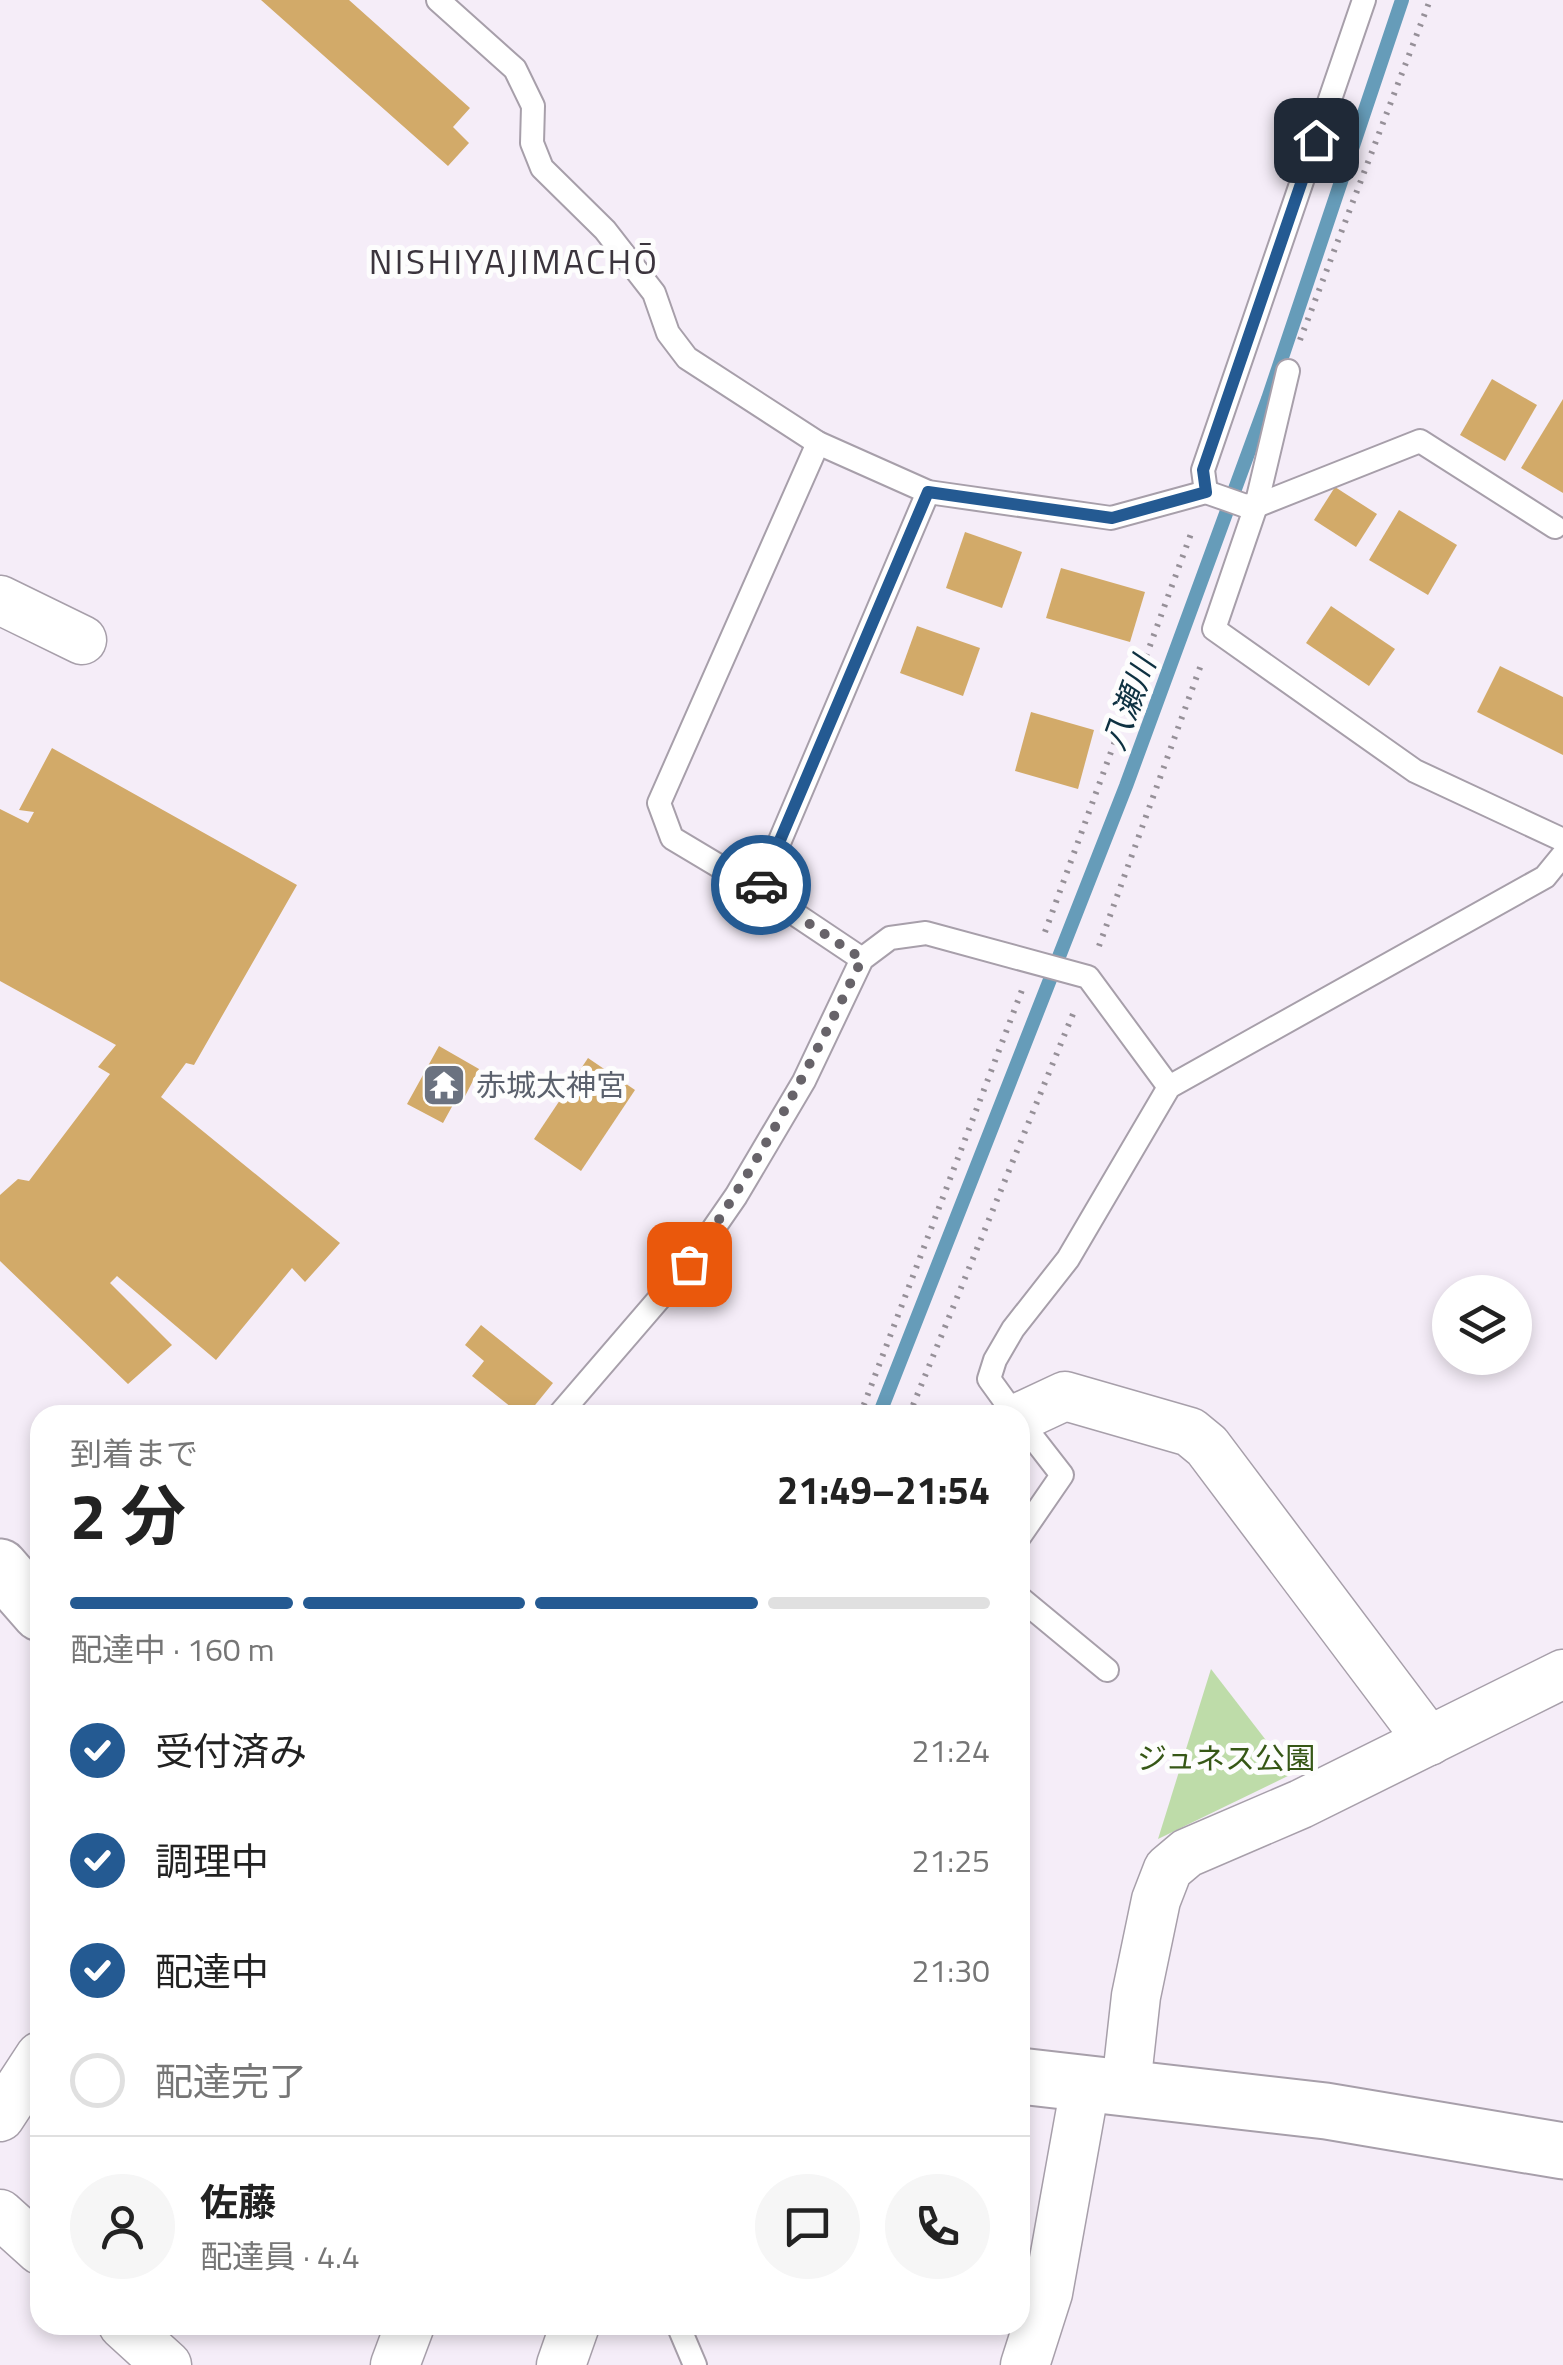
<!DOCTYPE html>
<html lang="ja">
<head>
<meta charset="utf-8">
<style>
	:root { --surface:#fff; --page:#f6f6f6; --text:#222; --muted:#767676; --line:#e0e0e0; --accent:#245a92 }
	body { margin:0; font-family:"Titillium Web","Noto Sans JP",sans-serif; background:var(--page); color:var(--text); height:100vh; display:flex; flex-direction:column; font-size:38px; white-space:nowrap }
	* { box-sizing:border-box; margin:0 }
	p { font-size:32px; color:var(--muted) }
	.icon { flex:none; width:55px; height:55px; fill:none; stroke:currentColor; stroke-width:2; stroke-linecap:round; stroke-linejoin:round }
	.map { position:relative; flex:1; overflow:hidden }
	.panel { position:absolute; left:30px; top:1405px; width:1000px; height:930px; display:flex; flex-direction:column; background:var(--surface); border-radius:30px; box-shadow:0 5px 15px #0003 }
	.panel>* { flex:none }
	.fabs { position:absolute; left:1432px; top:1275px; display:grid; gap:20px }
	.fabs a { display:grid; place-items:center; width:100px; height:100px; border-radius:50%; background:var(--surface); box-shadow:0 5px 15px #0003; font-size:50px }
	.pin { position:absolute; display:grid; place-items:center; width:85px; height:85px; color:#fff; margin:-42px; border-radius:20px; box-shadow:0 5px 15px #0006 }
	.courier { position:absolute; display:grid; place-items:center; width:100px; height:100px; margin:-50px; border:8px solid #245a92; border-radius:50%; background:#fff; color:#222; box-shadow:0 2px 12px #0007 }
	.overview em { font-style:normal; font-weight:700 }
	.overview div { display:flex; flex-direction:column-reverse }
	.overview { display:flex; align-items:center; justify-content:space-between; height:170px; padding:0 40px }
	h1 { font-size:65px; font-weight:700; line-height:75px }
	.bar { display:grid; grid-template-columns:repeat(4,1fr); gap:15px 10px; align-content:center; height:120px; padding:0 40px }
	.bar i { height:12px; border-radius:8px; background:var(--line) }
	.bar .on { background:var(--accent) }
	.bar p { grid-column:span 4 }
	.line { display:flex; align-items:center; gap:25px; padding:0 40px; border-top:2px solid var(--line) }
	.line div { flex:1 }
	.round { display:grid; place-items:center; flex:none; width:105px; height:105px; border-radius:52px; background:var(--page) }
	ol { padding:0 40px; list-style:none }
	li { display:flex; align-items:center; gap:30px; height:110px }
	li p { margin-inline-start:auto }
	li .icon { padding:10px; border-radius:50%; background:var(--accent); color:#fff; stroke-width:4 }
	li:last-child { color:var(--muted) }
	li i { width:55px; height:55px; border:5px solid var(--line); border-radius:50% }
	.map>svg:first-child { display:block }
	.green { fill:#bedca9 }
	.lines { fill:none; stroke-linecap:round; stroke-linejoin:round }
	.stream { stroke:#669cb9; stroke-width:14 }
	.building { fill:#d2aa69 }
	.lane-casing { stroke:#a79faa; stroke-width:26 }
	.street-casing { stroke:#a79faa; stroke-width:51 }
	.secondary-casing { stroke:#a79faa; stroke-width:59 }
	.path { stroke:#969098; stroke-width:6; stroke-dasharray:2.5 8; stroke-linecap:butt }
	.lane { stroke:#fff; stroke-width:22 }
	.street { stroke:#fff; stroke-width:48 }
	.secondary { stroke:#fff; stroke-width:55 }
	.done { stroke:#676369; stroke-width:10; stroke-dasharray:0 18 }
	.route { stroke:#245a92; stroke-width:12 }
	.labels { text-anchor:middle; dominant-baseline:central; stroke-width:10; stroke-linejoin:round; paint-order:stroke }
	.worship-label { font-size:30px; fill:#5b616d; stroke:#fdfdfd; text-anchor:start }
	.park-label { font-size:30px; fill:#365716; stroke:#fdfdfd }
	.water-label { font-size:32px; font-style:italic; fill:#0d3141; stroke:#fdfdfd }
	.quarter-label { font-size:35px; letter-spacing:2.5px; fill:#3b343d; stroke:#fdfdfd }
</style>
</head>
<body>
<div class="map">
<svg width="1563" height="2365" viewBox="0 0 1563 2365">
	<rect width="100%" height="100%" fill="#f5edf8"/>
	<polygon class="green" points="1211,1669 1292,1774 1158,1839"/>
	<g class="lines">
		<polyline class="stream" points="879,1415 1126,786 1268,399 1402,0"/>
	</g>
	<g class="building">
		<polygon points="261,0 349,0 470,108 453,127 469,143 448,166"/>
		<polygon points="1492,379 1537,405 1505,461 1460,435"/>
		<polygon points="1563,399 1563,493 1521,468"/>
		<polygon points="1335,487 1377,514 1356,547 1314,520"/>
		<polygon points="1399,510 1457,545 1428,595 1369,560"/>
		<polygon points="965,532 1022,552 1002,608 946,588"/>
		<polygon points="1061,568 1145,592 1130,642 1046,618"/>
		<polygon points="1331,606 1395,649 1369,686 1306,643"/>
		<polygon points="917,626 980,648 963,696 900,673"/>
		<polygon points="1500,666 1563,697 1563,755 1477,712"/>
		<polygon points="1031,712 1094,730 1078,789 1015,771"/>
		<polygon points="52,748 297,885 194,1065 186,1063 161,1097 340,1243 305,1282 292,1268 216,1360 117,1276 110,1283 172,1345 128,1384 0,1261 0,1195 18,1179 29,1181 110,1074 98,1067 116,1045 0,981 0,809 28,823 34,812 19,810"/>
		<polygon points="439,1046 479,1069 461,1104 455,1101 443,1123 407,1104"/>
		<polygon points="588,1058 635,1090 581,1171 534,1139"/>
		<polygon points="481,1325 553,1383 527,1415 521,1415 472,1376 484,1361 465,1345"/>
	</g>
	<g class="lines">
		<g class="lane-casing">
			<g id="lane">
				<polyline points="438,0 515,69 533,106 532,143 542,168 605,230 654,293 668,333 687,358 818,443 928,492 1111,518 1206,492 1243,505 1256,506 1420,441 1555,527"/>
				<polyline points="1288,371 1256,506 1214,629 1415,771 1563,840"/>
				<polyline points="1206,492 1203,470 1364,0"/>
				<polyline points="759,890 672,838 659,803 818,443"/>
				<polyline points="862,959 759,890 928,492"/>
				<polyline points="559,1415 689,1264 736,1196 804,1081 862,959 890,938 926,933 1088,977 1169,1087"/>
				<polyline points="1015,1415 989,1379 995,1360 1013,1329 1068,1259 1169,1087 1545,877 1563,855"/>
				<polyline points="1020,1421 1062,1475 1020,1536"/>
				<polyline points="1020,1598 1107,1670"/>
				<polyline points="678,2325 695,2365"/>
			</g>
		</g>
		<g class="street-casing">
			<g id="street">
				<polyline points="0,600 82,640"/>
				<polyline points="1020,1417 1065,1396 1190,1432 1207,1446 1429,1741"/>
				<polyline points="1126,2086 1136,1996 1156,1900 1168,1869 1187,1853 1301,1804 1563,1674"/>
				<polyline points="0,2117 40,2056"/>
				<polyline points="0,2214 40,2250"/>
				<polyline points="123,2325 167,2365"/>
				<polyline points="395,2365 410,2325"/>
				<polyline points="561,2365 575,2325"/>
				<polyline points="1025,2365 1048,2293 1086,2081"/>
			</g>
		</g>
		<g class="secondary-casing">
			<g id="secondary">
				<polyline points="0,1567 40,1613"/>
				<polyline points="1020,2076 1326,2111 1563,2151"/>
			</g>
		</g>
		<g class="path">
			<polyline points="1300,340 1430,0"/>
			<polyline points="1045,932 1192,531"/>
			<polyline points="1099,946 1202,662"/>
			<polyline points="860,1415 1022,990"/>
			<polyline points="909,1415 1073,1014"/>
		</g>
		<use href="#lane" class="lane"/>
		<use href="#street" class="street"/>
		<use href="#secondary" class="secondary"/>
	</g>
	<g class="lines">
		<path class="done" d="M689,1264C758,1165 810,1067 862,959L759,890L761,885"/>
		<polyline class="route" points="761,885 928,492 1112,518 1206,492 1203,470 1316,140"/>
	</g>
	<defs>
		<g id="temple-square" transform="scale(2.25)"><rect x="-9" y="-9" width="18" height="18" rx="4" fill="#6b7280" stroke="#fdfdfd"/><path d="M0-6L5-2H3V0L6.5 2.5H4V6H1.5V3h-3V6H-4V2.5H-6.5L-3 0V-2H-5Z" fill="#fff"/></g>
	</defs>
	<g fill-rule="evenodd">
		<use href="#temple-square" x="444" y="1085"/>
	</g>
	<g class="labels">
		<g class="worship-label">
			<text x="476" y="1085">赤城太神宮</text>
		</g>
		<g class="park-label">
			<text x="1226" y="1758">ジュネス公園</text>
		</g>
		<g class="water-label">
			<text transform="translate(1128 703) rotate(-70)">八瀬川</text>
		</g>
		<g class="quarter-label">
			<text x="514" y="261">NISHIYAJIMACHŌ</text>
		</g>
	</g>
</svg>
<div class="fabs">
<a><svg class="icon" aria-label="layers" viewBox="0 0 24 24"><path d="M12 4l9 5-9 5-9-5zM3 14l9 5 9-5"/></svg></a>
</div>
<div class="pin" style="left:689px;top:1264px;background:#ea580c"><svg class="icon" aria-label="bag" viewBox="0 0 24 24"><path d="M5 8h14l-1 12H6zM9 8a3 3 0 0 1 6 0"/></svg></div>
<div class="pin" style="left:1316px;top:140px;background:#1f2937"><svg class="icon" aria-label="home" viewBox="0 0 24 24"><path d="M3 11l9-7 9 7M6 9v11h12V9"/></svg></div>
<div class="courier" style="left:761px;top:885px"><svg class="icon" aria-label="car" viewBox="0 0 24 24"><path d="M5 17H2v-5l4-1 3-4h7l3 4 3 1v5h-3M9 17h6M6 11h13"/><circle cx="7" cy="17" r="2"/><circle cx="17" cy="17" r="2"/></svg></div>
<section class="panel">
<div class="overview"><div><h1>2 分</h1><p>到着まで</p></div><em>21:49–21:54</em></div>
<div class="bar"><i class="on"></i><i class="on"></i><i class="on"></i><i></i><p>配達中 · 160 m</p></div>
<ol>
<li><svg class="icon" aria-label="check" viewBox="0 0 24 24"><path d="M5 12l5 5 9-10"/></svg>受付済み<p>21:24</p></li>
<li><svg class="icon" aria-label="check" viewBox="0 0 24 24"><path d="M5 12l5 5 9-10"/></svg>調理中<p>21:25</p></li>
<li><svg class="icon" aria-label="check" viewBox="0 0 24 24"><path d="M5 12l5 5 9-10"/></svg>配達中<p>21:30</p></li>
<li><i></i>配達完了</li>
</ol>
<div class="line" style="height:180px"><a class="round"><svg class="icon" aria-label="person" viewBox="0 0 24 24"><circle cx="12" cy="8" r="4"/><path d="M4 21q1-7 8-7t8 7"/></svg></a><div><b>佐藤</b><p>配達員 · 4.4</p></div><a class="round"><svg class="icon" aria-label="chat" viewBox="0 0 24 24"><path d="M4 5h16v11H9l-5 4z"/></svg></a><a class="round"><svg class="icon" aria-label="phone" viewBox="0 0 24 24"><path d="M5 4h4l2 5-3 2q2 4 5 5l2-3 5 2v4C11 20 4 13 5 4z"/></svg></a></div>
</section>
</div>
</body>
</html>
